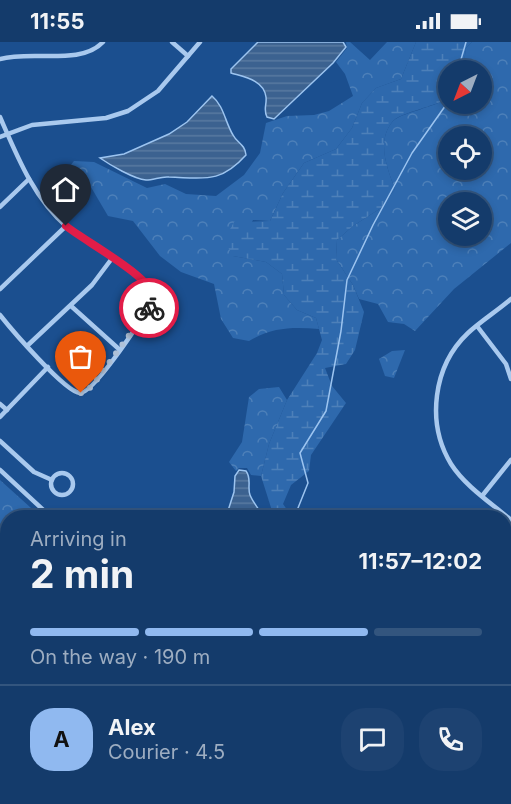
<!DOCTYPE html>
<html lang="en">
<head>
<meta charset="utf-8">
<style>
	:root { --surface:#143b6b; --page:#1d4271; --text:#f1f3f6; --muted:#9dadc1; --line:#33557e; --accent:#90b9f0 }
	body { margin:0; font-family:Inter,sans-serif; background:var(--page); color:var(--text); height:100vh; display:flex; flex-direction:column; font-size:22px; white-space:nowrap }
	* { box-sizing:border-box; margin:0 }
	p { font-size:20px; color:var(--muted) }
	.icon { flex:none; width:33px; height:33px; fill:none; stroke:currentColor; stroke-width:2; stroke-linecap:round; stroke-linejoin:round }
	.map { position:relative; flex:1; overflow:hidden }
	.details { position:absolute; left:0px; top:468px; width:512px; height:294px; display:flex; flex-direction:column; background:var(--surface); border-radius:24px 24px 0 0; box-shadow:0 3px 9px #0003,0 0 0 2px var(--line) }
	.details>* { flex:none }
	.needle { width:39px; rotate:222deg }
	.controls { position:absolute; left:438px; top:18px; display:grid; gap:12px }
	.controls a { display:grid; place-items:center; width:54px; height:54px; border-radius:50%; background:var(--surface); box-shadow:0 3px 9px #0003,0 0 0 2px var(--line); font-size:30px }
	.pin { position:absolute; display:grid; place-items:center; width:51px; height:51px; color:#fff; margin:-62px -26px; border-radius:50% 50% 50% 0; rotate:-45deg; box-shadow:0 0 6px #0007 }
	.pin .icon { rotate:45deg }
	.courier { position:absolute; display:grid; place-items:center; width:60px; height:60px; margin:-30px; border:4px solid #e11d48; border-radius:50%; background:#fff; color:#222; box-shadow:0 2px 8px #0007 }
	.headline em { font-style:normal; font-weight:700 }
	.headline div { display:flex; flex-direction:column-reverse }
	.headline { display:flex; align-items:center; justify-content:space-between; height:102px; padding:0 30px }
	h1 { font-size:39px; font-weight:700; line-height:45px }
	.bar { display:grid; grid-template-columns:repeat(4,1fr); gap:9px 6px; align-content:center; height:72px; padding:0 30px }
	.bar i { height:8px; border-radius:4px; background:var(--line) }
	.bar .active { background:var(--accent) }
	.bar p { grid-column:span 4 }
	.line { display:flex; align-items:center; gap:15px; padding:0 30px; border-top:2px solid var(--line) }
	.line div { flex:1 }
	.round { display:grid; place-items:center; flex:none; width:63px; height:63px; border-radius:24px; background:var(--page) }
	.status { display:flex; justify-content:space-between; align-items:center; height:42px; padding:0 30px; background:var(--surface); direction:ltr }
	.status svg { height:16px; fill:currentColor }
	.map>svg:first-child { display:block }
	.forest { fill:url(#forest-crowns); fill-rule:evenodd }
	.wetland { fill:url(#wetland-marsh) }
	.water { fill:url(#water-rules); stroke:#9cc4f0; stroke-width:1.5 }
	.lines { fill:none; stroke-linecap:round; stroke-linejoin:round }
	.stream { stroke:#9cc4f0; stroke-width:1.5 }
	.river { stroke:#3c6290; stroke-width:8 }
	.minor { stroke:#a9c9ee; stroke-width:4.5 }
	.done { stroke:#afc1d8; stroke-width:6; stroke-dasharray:0 10.8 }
	.route { stroke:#e11d48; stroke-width:8 }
</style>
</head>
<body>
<div class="status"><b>11:55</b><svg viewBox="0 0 49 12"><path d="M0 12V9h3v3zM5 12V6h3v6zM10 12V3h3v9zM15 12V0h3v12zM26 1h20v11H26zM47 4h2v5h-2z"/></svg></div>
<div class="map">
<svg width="511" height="762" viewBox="0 0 511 762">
	<defs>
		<pattern id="forest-crowns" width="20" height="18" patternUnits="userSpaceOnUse" patternTransform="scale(1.5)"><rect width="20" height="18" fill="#2e69ad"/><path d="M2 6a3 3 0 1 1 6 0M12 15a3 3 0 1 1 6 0" fill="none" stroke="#4d80b9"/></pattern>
		<pattern id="wetland-marsh" width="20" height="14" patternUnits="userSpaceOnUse" patternTransform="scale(1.5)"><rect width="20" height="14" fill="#2e69ad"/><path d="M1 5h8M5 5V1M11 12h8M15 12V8" fill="none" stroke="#4d80b9"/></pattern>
		<pattern id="water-rules" width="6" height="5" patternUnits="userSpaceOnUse" patternTransform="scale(1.5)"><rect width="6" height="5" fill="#3c6290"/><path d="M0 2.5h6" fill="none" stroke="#597aa1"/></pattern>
	</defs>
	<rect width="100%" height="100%" fill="#1b4f8f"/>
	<g class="forest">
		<path d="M346,0H350L370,18L387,0H416L401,37L376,46L362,61L352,86L336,107L304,121L283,151L270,179L253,178L233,214L266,220L282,232L284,253L297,268L316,276L319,287C293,285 272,285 249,299L233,296L221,277L214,242L181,230L160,214L133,179L108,174L88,140L66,129L74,119L94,120L147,146L165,142L186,152L216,154L244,133L260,111L266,81L287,74L314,73L329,69L353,54L345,32L336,20L347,6Z"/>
		<path d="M472,0H511V201L454,247L415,289L404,282L388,280L378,262L359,257L353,243L336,217L337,198L353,184L381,166L395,147C387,126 376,99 393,79C398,74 412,70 419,68C430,63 440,63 448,54V62H482V28H463L466,6ZM448,94H482V128H448ZM448,160H482V194H448Z"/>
		<polygon points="405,308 394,336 385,334 379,317 392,309"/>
		<polygon points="279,345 287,358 269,402 261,434 251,433 247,426 239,426 236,429 229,420 242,400 249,355 259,347"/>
		<polygon points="0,438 41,475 8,476 8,754 301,755 294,762 0,762"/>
	</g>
	<g class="wetland">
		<path d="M416,0H472L466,6L463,28H448V54C441,62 434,62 423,66C415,69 399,73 393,79C376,99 387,126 395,147L381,166L353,184L337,198L336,217L353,243L364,270L355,308L346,322L325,326L332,344L346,361L311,413L309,429L291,443L283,462L292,475H274L261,434L269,402L287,358L317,311L322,298L316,276L297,268L284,253L282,232L266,220L233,214L224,198L234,180L270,179L283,151L304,121L336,107L352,86L362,61L376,46L401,37Z"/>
		<polygon points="504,692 511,696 511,756 507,762 297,762 303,754 504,754"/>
	</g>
	<g class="water">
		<path d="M258,0H343L346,5L333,21L274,77L267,75C263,67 267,63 266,55C264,38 244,35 231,31V27Z"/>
		<path d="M212,54C224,64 225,80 233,93C237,101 245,102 246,113C220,142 204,136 169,135C161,134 154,138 146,138C134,137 110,123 100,116L124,112L169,92L187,80Z"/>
		<path d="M239,428L246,429C252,437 247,445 250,453C253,461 260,467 262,475H226L234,450L235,434Z"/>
		<polygon points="147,755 206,755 208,762 156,762"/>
	</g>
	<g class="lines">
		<g class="stream">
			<polyline points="458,28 466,0"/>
			<polyline points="294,476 308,441 300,411 326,369 341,289 347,238 373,183 412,111 448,60"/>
		</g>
		<g class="river">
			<polyline points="0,739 8,743"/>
			<polyline points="24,754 35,762"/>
			<polyline points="477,754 480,762"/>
			<polyline points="243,762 249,754"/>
			<polyline points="503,762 511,746"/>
		</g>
		<g class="minor">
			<polyline points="172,0 188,14"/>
			<path d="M0,17C31,8 81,24 103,0"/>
			<path d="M0,75C17,114 34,157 67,185C86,201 150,233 155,257C145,272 94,352 80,351C65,350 11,287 0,273"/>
			<polyline points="0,95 32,83 106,76 128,69 158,49 200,0"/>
			<polyline points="0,165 29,137"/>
			<polyline points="0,247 66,184"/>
			<path d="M511,257C497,269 481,279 468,291C433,324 426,381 451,422C465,444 491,461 511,478"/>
			<polyline points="71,264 120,308"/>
			<polyline points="477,284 506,322 511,337"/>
			<polyline points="27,304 92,243 113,215"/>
			<polyline points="0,362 7,368"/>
			<polyline points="0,375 48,325"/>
			<polyline points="0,399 34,430 52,438"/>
			<polyline points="0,428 52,476"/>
			<circle cx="62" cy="442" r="11"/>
			<polyline points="482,454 511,418"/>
		</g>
	</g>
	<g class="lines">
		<polyline class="done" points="81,351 87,349 95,340 149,266"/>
		<path class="route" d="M66,184C86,200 151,234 155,257L149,266"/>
	</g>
</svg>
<div class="controls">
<a><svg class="needle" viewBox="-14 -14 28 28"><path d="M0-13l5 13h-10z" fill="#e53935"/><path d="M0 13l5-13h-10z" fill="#9dadc1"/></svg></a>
<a><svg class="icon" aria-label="locate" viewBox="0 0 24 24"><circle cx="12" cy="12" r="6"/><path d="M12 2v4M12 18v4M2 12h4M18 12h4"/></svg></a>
<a><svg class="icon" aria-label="layers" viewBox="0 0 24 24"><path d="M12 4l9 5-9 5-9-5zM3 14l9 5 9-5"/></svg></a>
</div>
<div class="pin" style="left:81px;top:351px;background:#ea580c"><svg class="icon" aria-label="bag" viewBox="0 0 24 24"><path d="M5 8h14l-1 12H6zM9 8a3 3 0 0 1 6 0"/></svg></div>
<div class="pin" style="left:66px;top:184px;background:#1f2937"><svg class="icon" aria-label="home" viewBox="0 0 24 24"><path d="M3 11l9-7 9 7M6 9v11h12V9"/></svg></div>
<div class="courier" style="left:149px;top:266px"><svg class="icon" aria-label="bike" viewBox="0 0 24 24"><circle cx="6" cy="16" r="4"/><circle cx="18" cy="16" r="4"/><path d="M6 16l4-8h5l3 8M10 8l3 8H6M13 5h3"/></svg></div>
<section class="details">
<div class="headline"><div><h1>2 min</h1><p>Arriving in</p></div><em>11:57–12:02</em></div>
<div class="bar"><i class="active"></i><i class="active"></i><i class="active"></i><i></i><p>On the way · 190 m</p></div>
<div class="line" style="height:108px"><b class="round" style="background:var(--accent);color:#111">A</b><div><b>Alex</b><p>Courier · 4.5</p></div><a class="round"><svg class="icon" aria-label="chat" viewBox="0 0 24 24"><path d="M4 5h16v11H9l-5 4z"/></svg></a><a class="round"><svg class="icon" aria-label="phone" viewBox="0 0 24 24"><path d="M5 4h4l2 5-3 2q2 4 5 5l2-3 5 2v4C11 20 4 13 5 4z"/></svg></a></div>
</section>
</div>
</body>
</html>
